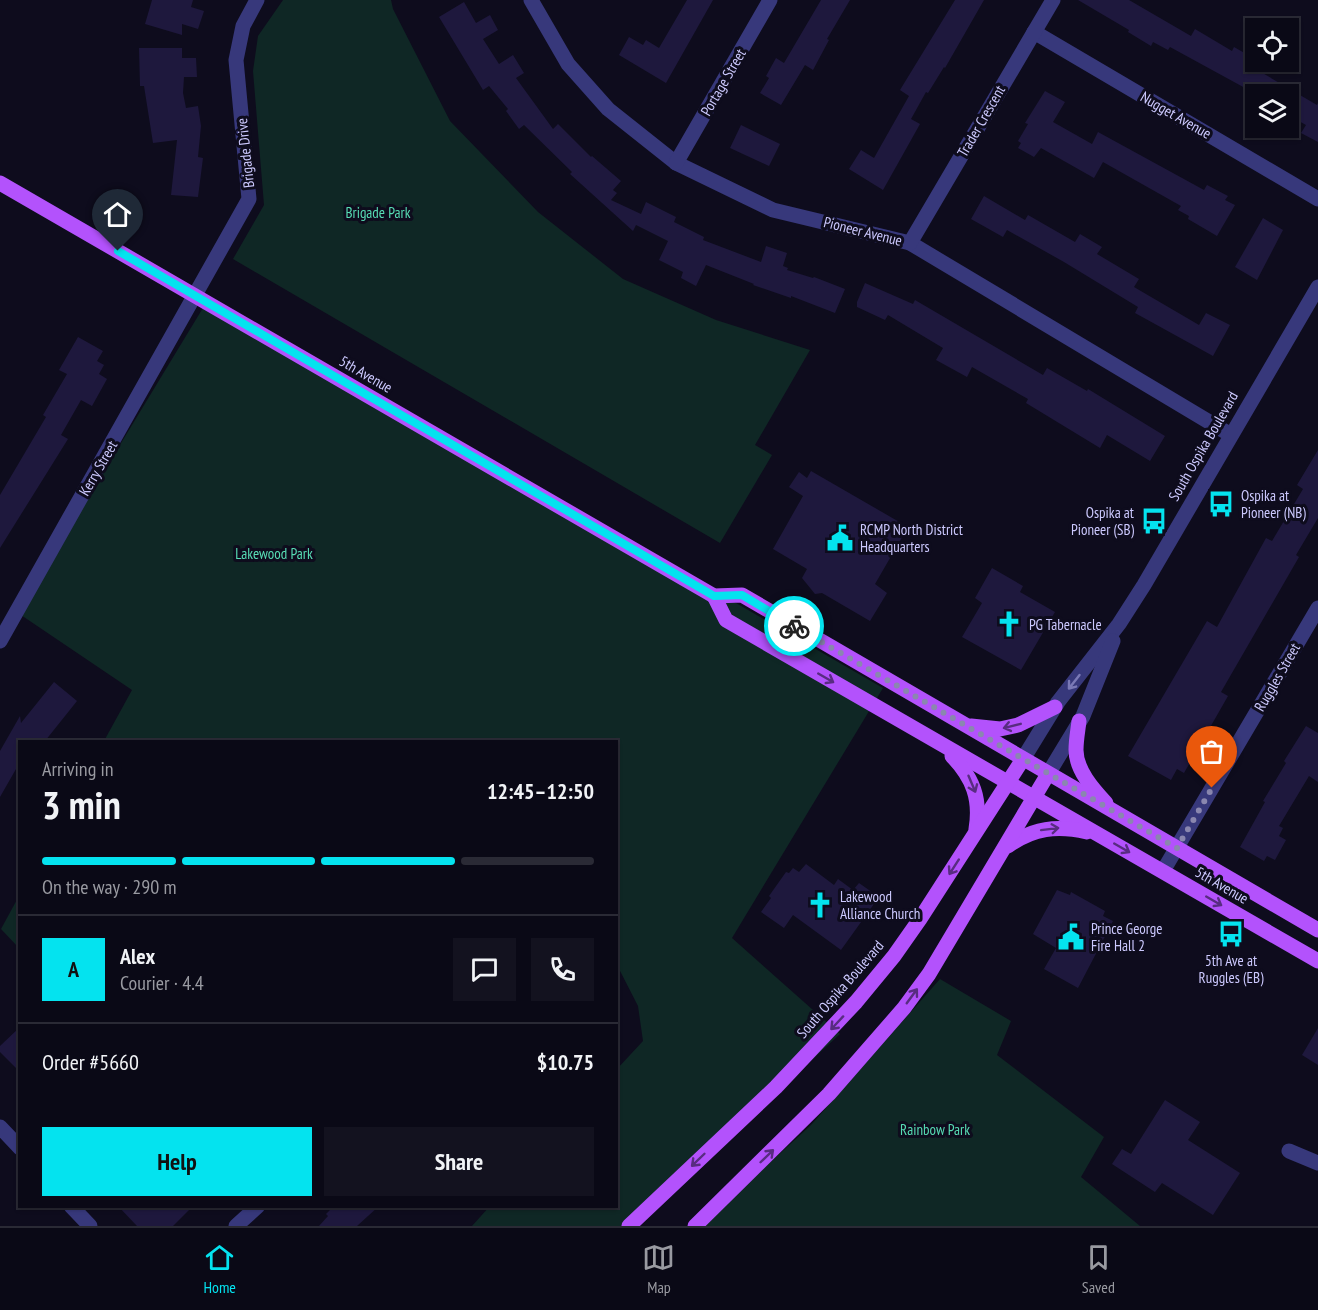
<!DOCTYPE html>
<html lang="en">
<head>
<meta charset="utf-8">
<style>
	:root { --surface:#0a0916; --page:#13121f; --text:#f1f3f6; --muted:#999aa1; --line:#2a2a35; --accent:#04e3ef }
	body { margin:0; font-family:"PT Sans Narrow",sans-serif; background:var(--page); color:var(--text); height:100vh; display:flex; flex-direction:column; font-size:22px; white-space:nowrap }
	* { box-sizing:border-box; margin:0 }
	p { font-size:20px; color:var(--muted) }
	.icon { flex:none; width:33px; height:33px; fill:none; stroke:currentColor; stroke-width:2; stroke-linecap:round; stroke-linejoin:round }
	.map { position:relative; flex:1; overflow:hidden }
	.side { position:absolute; left:18px; top:740px; width:600px; height:468px; display:flex; flex-direction:column; background:var(--surface); border-radius:0px; box-shadow:0 2px 4px #0004,0 0 0 2px var(--line) }
	.side>* { flex:none }
	.buttons { position:absolute; left:1245px; top:18px; display:grid; gap:12px }
	.buttons a { display:grid; place-items:center; width:54px; height:54px; border-radius:0px; background:var(--surface); box-shadow:0 2px 4px #0004,0 0 0 2px var(--line); font-size:30px }
	.pin { position:absolute; display:grid; place-items:center; width:51px; height:51px; color:#fff; margin:-62px -26px; border-radius:50% 50% 50% 0; rotate:-45deg; box-shadow:0 0 6px #0007 }
	.pin .icon { rotate:45deg }
	.courier { position:absolute; display:grid; place-items:center; width:60px; height:60px; margin:-30px; border:4px solid #04e3ef; border-radius:50%; background:#fff; color:#222; box-shadow:0 2px 8px #0007 }
	.summary em { font-style:normal; font-weight:700 }
	.summary div { display:flex; flex-direction:column-reverse }
	.summary { display:flex; align-items:center; justify-content:space-between; height:102px; padding:0 24px }
	h1 { font-size:39px; font-weight:700; line-height:45px }
	.bar { display:grid; grid-template-columns:repeat(4,1fr); gap:9px 6px; align-content:center; height:72px; padding:0 24px }
	.bar i { height:8px; border-radius:4px; background:var(--line) }
	.bar .current { background:var(--accent) }
	.bar p { grid-column:span 4 }
	.line { display:flex; align-items:center; gap:15px; padding:0 24px; border-top:2px solid var(--line) }
	.line div { flex:1 }
	.round { display:grid; place-items:center; flex:none; width:63px; height:63px; border-radius:0px; background:var(--page) }
	.button { display:flex; gap:12px; margin-top:auto; padding:12px 24px }
	.button a { flex:1; height:69px; border-radius:0px; background:var(--accent); color:#111; font-size:24px; font-weight:700; line-height:69px; text-align:center }
	.button a+a { background:var(--page); color:var(--text) }
	.tabs { display:flex; justify-content:space-around; align-items:center; height:84px; border-top:2px solid var(--line); background:var(--surface); font-size:16px; color:var(--muted) }
	.tabs a { display:grid; justify-items:center; gap:3px }
	.tabs .current { color:var(--accent) }
	.map>svg:first-child { display:block }
	.green { fill:#0f2725 }
	.building { fill:#1e183d }
	.lines { fill:none; stroke-linecap:round; stroke-linejoin:round }
	.minor { stroke:#37387b; stroke-width:15 }
	.major { stroke:#b352fc; stroke-width:15 }
	.oneway { stroke:#582c81 }
	.oneway2 { stroke:#7a79b6 }
	.done { stroke:#8a87af; stroke-width:6; stroke-dasharray:0 10.8 }
	.route { stroke:#04e3ef; stroke-width:8 }
	.labels { text-anchor:middle; dominant-baseline:central; stroke-width:6; stroke-linejoin:round; paint-order:stroke }
	.street-label { font-size:15px; fill:#ccc9fe; stroke:#0e0c1d }
	.park-label { font-size:15px; fill:#57dcb4; stroke:#0e0c1d }
	.poi-label { font-size:15px; fill:#ccc9fe; stroke:#0e0c1d; text-anchor:start }
</style>
</head>
<body>
<div class="map">
<svg width="1318" height="1226" viewBox="0 0 1318 1226">
	<rect width="100%" height="100%" fill="#0e0c1d"/>
	<g class="green">
		<polygon points="283,0 391,0 393,9 450,121 538,212 623,279 716,320 810,350 755,445 772,455 720,543 233,259 264,205 253,71 258,36"/>
		<polygon points="209,298 883,688 732,938 840,1034 631,1226 472,1226 490,1206 616,1206 617,1069 643,1041 638,1006 617,965 616,741 104,741 132,690 18,613"/>
		<polygon points="19,896 19,948 1,929"/>
		<polygon points="940,979 1011,1021 997,1055 1104,1137 1081,1177 1140,1226 701,1226 811,1125"/>
	</g>
	<g class="building">
		<polygon points="152,0 193,0 191,7 204,11 198,29 182,24 182,35 145,24"/>
		<polygon points="687,0 713,0 666,83 619,55 629,37 643,45 646,40 659,48"/>
		<polygon points="821,0 850,0 827,39 829,40 813,70 805,65 781,105 760,93 769,78 766,76 776,58 784,63"/>
		<polygon points="955,0 984,0 945,68 944,67 928,93 926,92 911,119 920,124 883,190 849,169 861,150 874,158 909,96 900,90"/>
		<polygon points="1078,0 1129,0 1191,36 1195,29 1232,51 1234,47 1255,59 1253,62 1256,64 1254,68 1317,105 1318,103 1318,142 1301,133 1306,125 1288,115 1288,94 1256,94 1170,47 1168,50 1153,42 1151,46 1128,32 1129,30"/>
		<polygon points="464,2 476,23 490,15 498,30 483,39 499,64 513,55 524,73 516,78 553,129 558,124 591,157 592,156 621,181 613,190 617,193 611,200 641,214 646,202 676,217 674,222 704,237 703,240 761,262 766,246 787,253 783,266 788,268 787,270 813,278 814,277 845,289 835,313 791,296 791,298 753,285 754,284 706,265 696,286 681,278 683,272 659,260 668,241 636,225 633,231 570,174 572,172 524,125 519,129 506,111 508,109 489,86 483,90 439,17"/>
		<polygon points="139,48 182,48 182,58 196,58 197,77 184,77 183,93 186,108 198,106 201,126 198,157 203,158 198,197 171,195 177,140 153,143 144,86 140,86"/>
		<polygon points="1045,91 1065,102 1053,122 1092,144 1098,132 1204,190 1207,185 1228,196 1225,200 1235,205 1217,236 1188,219 1189,216 1178,210 1181,206 1103,162 1094,178 1041,148 1034,157 1018,148 1021,143 1018,141 1028,124 1025,123"/>
		<polygon points="741,125 780,144 769,166 730,148"/>
		<polygon points="984,196 1025,220 1028,215 1075,242 1080,234 1102,247 1097,254 1139,279 1134,287 1199,325 1206,313 1230,325 1213,356 1135,313 1138,307 1064,262 1007,230 1003,237 971,219"/>
		<polygon points="1263,218 1283,230 1257,280 1235,267"/>
		<polygon points="865,283 913,304 915,300 1043,375 1047,368 1087,391 1088,389 1165,436 1150,461 1107,435 1100,448 1026,403 1028,399 972,367 967,377 936,360 943,348 888,315 885,320 857,307 857,302"/>
		<polygon points="78,337 103,351 97,361 104,365 99,374 107,379 92,406 81,400 61,435 68,439 0,548 0,495 46,417 43,415 67,374 59,370"/>
		<polygon points="1318,450 1318,518 1296,555 1299,557 1221,692 1228,696 1184,773 1177,769 1171,780 1128,756 1207,621 1217,627 1266,538 1272,541 1303,489 1297,485"/>
		<polygon points="811,471 908,527 875,584 887,593 870,621 822,593 815,594 802,578 807,569 773,549 803,496 789,487 799,472 807,478"/>
		<polygon points="992,568 1023,586 1020,592 1055,612 1021,670 962,637 982,603 975,598"/>
		<polygon points="54,682 77,701 45,741 20,741 20,762 0,797 0,751 20,716 21,723"/>
		<polygon points="1306,726 1318,733 1318,782 1309,776 1279,826 1283,828 1279,836 1286,840 1275,860 1267,856 1264,861 1240,847 1265,802 1263,801 1286,763 1284,761"/>
		<polygon points="806,864 834,885 838,879 853,890 859,883 879,897 841,950 793,915 784,928 761,912 771,898 769,896 786,872 789,873 793,868 799,872"/>
		<polygon points="1057,890 1070,895 1071,892 1105,911 1103,916 1113,921 1078,988 1044,969 1056,948 1033,934"/>
		<polygon points="20,1027 20,1072 0,1052 0,1046"/>
		<polygon points="1318,1028 1318,1065 1302,1055"/>
		<polygon points="1165,1100 1200,1122 1188,1140 1240,1173 1213,1215 1162,1183 1155,1192 1112,1164 1122,1149 1131,1154"/>
		<polygon points="118,1206 193,1206 173,1226 137,1226"/>
		<polygon points="334,1206 379,1206 357,1226 319,1226 328,1216 326,1214"/>
	</g>
	<g class="lines">
		<g class="minor">
			<polyline points="531,0 568,64 608,109 676,163 773,210 910,243 1231,435"/>
			<polyline points="1034,32 1318,199"/>
			<polyline points="676,163 770,0"/>
			<polyline points="910,243 1053,0"/>
			<polyline points="0,641 249,199 236,60 243,26 257,0"/>
			<polyline points="1023,759 1058,702 1119,624 1144,585 1318,287"/>
			<polyline points="1048,774 1083,716 1113,641"/>
			<polyline points="1163,871 1318,608"/>
			<polyline points="0,1127 20,1148"/>
			<polyline points="1289,1151 1318,1163"/>
			<polyline points="71,1206 90,1226"/>
			<polyline points="236,1226 258,1206"/>
		</g>
		<g class="major">
			<polyline points="0,183 714,596 742,595 1318,930"/>
			<polyline points="714,596 726,620 1318,961"/>
			<path d="M1079,721C1078,730 1076,740 1076,750C1076,770 1093,789 1106,803"/>
			<polyline points="971,726 1000,729 1018,725 1055,707"/>
			<path d="M952,756C973,778 981,799 976,829"/>
			<path d="M1008,846C1033,828 1057,825 1087,832"/>
			<polyline points="629,1226 776,1087 856,1002 894,956 920,919 1023,759"/>
			<polyline points="695,1226 829,1094 904,1008 929,974 1048,774"/>
		</g>
	</g>
	<defs><path id="oneway-shaft" d="M-6 0H5M1.5-3L5.5 0L1.5 3" fill="none" stroke-width="1.6" stroke-linecap="round" stroke-linejoin="round" transform="scale(1.5)"/></defs>
	<g class="oneway">
		<use href="#oneway-shaft" transform="translate(826 678) rotate(30)"/>
		<use href="#oneway-shaft" transform="translate(1012 726) rotate(166)"/>
		<use href="#oneway-shaft" transform="translate(972 784) rotate(67)"/>
		<use href="#oneway-shaft" transform="translate(1050 829) rotate(-7)"/>
		<use href="#oneway-shaft" transform="translate(1122 848) rotate(30)"/>
		<use href="#oneway-shaft" transform="translate(954 867) rotate(123)"/>
		<use href="#oneway-shaft" transform="translate(1214 901) rotate(30)"/>
		<use href="#oneway-shaft" transform="translate(912 996) rotate(-54)"/>
		<use href="#oneway-shaft" transform="translate(837 1023) rotate(133)"/>
		<use href="#oneway-shaft" transform="translate(767 1156) rotate(-44)"/>
		<use href="#oneway-shaft" transform="translate(698 1160) rotate(136)"/>
	</g>
	<use class="oneway2" href="#oneway-shaft" transform="translate(1074 682) rotate(128)"/>
	<g class="lines">
		<polyline class="done" points="794,626 1177,848 1212,788"/>
		<polyline class="route" points="118,251 714,596 742,595 794,626"/>
	</g>
	<defs>
		<g id="bus-bare" transform="scale(2.07)"><path d="M-5-6H5V4H4V6H2V4H-2V6H-4V4H-5ZM-3.5-4V0h7V-4ZM-3.5 1.2v1.5H-2V1.2ZM2 1.2v1.5H3.5V1.2Z" fill="#04e3ef" stroke="#0e0c1d" stroke-width="2.5" paint-order="stroke"/></g>
		<g id="civic-bare" transform="scale(2.07)"><path d="M-.6-6.5H3V-4.5H.6V-3L4-1V1h2V6H-6V1h2V-1L-.6-3ZM-1.2 2.5V6h2.4V2.5Z" fill="#04e3ef" stroke="#0e0c1d" stroke-width="2.5" paint-order="stroke"/></g>
		<g id="church-bare" transform="scale(2.07)"><path d="M-1.2-6h2.4v3.5h3.3v2.4h-3.3V6h-2.4V-.1h-3.3v-2.4h3.3Z" fill="#04e3ef" stroke="#0e0c1d" stroke-width="2.5" paint-order="stroke"/></g>
	</defs>
	<g fill-rule="evenodd">
		<use href="#bus-bare" x="1221" y="504"/>
		<use href="#bus-bare" x="1154" y="521"/>
		<use href="#civic-bare" x="840" y="538"/>
		<use href="#church-bare" x="1009" y="624"/>
		<use href="#church-bare" x="820" y="905"/>
		<use href="#bus-bare" x="1231" y="934"/>
		<use href="#civic-bare" x="1071" y="937"/>
	</g>
	<g class="labels">
		<g class="street-label">
			<text transform="translate(723 82) rotate(-60)">Portage Street</text>
			<text transform="translate(1176 115) rotate(30)">Nugget Avenue</text>
			<text transform="translate(981 121) rotate(-60)">Trader Crescent</text>
			<text transform="translate(245 153) rotate(-96)">Brigade Drive</text>
			<text transform="translate(863 231) rotate(14)">Pioneer Avenue</text>
			<text transform="translate(366 374) rotate(30)">5th Avenue</text>
			<text transform="translate(1203 446) rotate(-60)">South Ospika Boulevard</text>
			<text transform="translate(98 468) rotate(-60)">Kerry Street</text>
			<text transform="translate(1277 677) rotate(-60)">Ruggles Street</text>
			<text transform="translate(1222 885) rotate(30)">5th Avenue</text>
			<text transform="translate(840 989) rotate(-49)">South Ospika Boulevard</text>
		</g>
		<g class="park-label">
			<text x="378" y="212">Brigade Park</text>
			<text x="274" y="553">Lakewood Park</text>
			<text x="935" y="1129">Rainbow Park</text>
		</g>
		<g class="poi-label">
			<text x="1241" y="495">Ospika at<tspan x="1241" dy="17">Pioneer (NB)</tspan></text>
			<text x="1134" y="512" text-anchor="end">Ospika at<tspan x="1134" dy="17">Pioneer (SB)</tspan></text>
			<text x="860" y="529">RCMP North District<tspan x="860" dy="17">Headquarters</tspan></text>
			<text x="1029" y="624">PG Tabernacle</text>
			<text x="840" y="896">Lakewood<tspan x="840" dy="17">Alliance Church</tspan></text>
			<text x="1091" y="928">Prince George<tspan x="1091" dy="17">Fire Hall 2</tspan></text>
			<text x="1231" y="960" text-anchor="middle">5th Ave at<tspan x="1231" dy="17">Ruggles (EB)</tspan></text>
		</g>
	</g>
</svg>
<div class="buttons">
<a><svg class="icon" aria-label="locate" viewBox="0 0 24 24"><circle cx="12" cy="12" r="6"/><path d="M12 2v4M12 18v4M2 12h4M18 12h4"/></svg></a>
<a><svg class="icon" aria-label="layers" viewBox="0 0 24 24"><path d="M12 4l9 5-9 5-9-5zM3 14l9 5 9-5"/></svg></a>
</div>
<div class="pin" style="left:1212px;top:788px;background:#ea580c"><svg class="icon" aria-label="bag" viewBox="0 0 24 24"><path d="M5 8h14l-1 12H6zM9 8a3 3 0 0 1 6 0"/></svg></div>
<div class="pin" style="left:118px;top:251px;background:#1f2937"><svg class="icon" aria-label="home" viewBox="0 0 24 24"><path d="M3 11l9-7 9 7M6 9v11h12V9"/></svg></div>
<div class="courier" style="left:794px;top:626px"><svg class="icon" aria-label="bike" viewBox="0 0 24 24"><circle cx="6" cy="16" r="4"/><circle cx="18" cy="16" r="4"/><path d="M6 16l4-8h5l3 8M10 8l3 8H6M13 5h3"/></svg></div>
<section class="side">
<div class="summary"><div><h1>3 min</h1><p>Arriving in</p></div><em>12:45–12:50</em></div>
<div class="bar"><i class="current"></i><i class="current"></i><i class="current"></i><i></i><p>On the way · 290 m</p></div>
<div class="line" style="height:108px"><b class="round" style="background:var(--accent);color:#111">A</b><div><b>Alex</b><p>Courier · 4.4</p></div><a class="round"><svg class="icon" aria-label="chat" viewBox="0 0 24 24"><path d="M4 5h16v11H9l-5 4z"/></svg></a><a class="round"><svg class="icon" aria-label="phone" viewBox="0 0 24 24"><path d="M5 4h4l2 5-3 2q2 4 5 5l2-3 5 2v4C11 20 4 13 5 4z"/></svg></a></div>
<div class="line" style="height:78px"><div>Order #5660</div><b>$10.75</b></div>
<div class="button"><a>Help</a><a>Share</a></div>
</section>
</div>
<nav class="tabs">
<a class="current"><svg class="icon" aria-label="home" viewBox="0 0 24 24"><path d="M3 11l9-7 9 7M6 9v11h12V9"/></svg>Home</a>
<a><svg class="icon" aria-label="map" viewBox="0 0 24 24"><path d="M3 6l6-2 6 2 6-2v14l-6 2-6-2-6 2zM9 4v14M15 6v14"/></svg>Map</a>
<a><svg class="icon" aria-label="saved" viewBox="0 0 24 24"><path d="M7 4h10v16l-5-4-5 4z"/></svg>Saved</a>
</nav>
</body>
</html>
